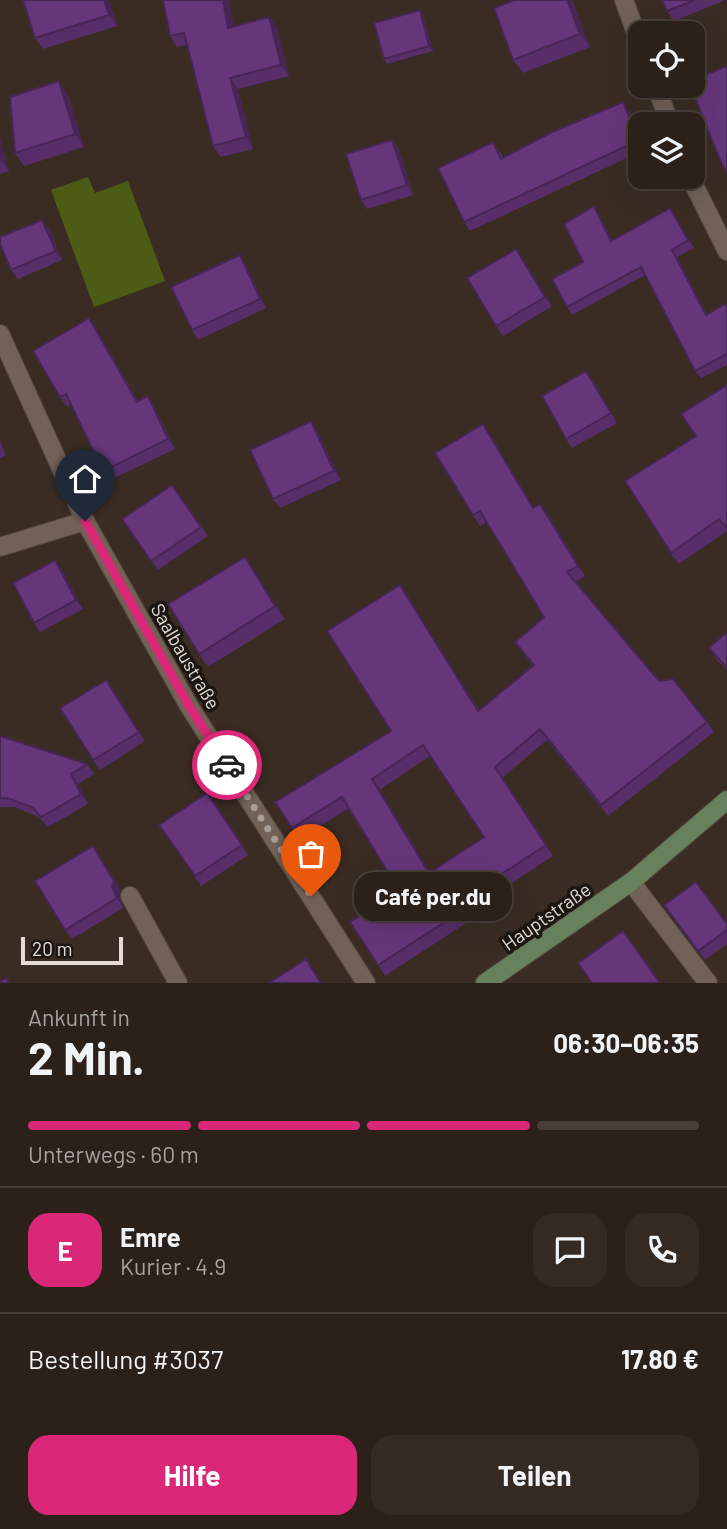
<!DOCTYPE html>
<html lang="de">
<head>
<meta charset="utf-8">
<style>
	:root { --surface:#2c211a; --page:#342923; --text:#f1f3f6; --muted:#a6a3a2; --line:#483e39; --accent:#db2777 }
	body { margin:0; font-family:Barlow,sans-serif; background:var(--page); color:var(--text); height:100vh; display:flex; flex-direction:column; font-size:26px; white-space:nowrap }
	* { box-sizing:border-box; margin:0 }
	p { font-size:23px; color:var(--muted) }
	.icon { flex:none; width:38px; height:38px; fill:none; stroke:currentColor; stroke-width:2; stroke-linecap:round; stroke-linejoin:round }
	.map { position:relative; height:983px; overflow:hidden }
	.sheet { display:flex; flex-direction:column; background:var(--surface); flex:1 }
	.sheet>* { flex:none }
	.fabs { position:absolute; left:628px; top:21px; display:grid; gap:14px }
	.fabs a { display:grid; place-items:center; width:77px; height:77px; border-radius:14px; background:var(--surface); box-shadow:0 7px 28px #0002,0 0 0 2px var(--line); font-size:35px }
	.scale { position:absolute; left:21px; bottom:18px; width:102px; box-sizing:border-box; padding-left:7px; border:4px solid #e4dbd5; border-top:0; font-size:19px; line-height:24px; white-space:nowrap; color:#e4dbd5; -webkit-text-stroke:5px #1c1612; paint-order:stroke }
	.pin { position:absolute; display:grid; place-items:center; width:60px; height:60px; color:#fff; margin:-72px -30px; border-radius:50% 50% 50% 0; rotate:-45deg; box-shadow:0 0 7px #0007 }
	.pin .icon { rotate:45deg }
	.courier { position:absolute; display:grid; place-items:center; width:70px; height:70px; margin:-35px; border:5px solid #db2777; border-radius:50%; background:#fff; color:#222; box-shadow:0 2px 9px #0007 }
	.bubble { position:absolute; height:49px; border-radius:21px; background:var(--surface); box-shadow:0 7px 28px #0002,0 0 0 2px var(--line); font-size:23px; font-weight:700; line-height:49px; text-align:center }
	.head em { font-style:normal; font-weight:700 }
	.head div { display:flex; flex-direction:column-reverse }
	.head { display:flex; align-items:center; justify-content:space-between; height:119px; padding:0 28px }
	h1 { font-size:46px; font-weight:700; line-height:52px }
	.bar { display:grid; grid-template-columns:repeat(4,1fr); gap:10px 7px; align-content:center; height:84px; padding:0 28px }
	.bar i { height:9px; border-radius:5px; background:var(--line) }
	.bar .active { background:var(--accent) }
	.bar p { grid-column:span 4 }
	.line { display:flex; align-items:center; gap:18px; padding:0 28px; border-top:2px solid var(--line) }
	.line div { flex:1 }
	.round { display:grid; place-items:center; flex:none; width:74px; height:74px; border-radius:21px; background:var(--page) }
	.cta { display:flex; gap:14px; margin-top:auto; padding:14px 28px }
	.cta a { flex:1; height:80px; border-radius:21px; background:var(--accent); color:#fff; font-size:28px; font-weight:700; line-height:80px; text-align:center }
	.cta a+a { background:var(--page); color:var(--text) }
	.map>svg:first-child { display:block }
	.green { fill:#4c5c15 }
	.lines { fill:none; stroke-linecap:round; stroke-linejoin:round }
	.lane-casing { stroke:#544840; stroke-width:20 }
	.street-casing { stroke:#544840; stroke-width:20 }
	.secondary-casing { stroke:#544840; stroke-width:20 }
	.lane { stroke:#716157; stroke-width:18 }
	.street { stroke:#716157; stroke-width:18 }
	.secondary { stroke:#67815d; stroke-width:18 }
	.wall { fill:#572e69; fill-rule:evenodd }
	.shaded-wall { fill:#472655 }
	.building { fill:#65367a; stroke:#472655; stroke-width:2; fill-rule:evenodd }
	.done { stroke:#a89e97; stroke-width:7; stroke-dasharray:0 12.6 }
	.route { stroke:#db2777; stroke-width:9 }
	.labels { text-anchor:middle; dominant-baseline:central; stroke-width:7; stroke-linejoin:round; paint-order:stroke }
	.street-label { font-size:19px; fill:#e4dbd5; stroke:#1c1612 }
</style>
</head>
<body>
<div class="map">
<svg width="727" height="983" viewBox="0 0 727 983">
	<rect width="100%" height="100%" fill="#3a2c23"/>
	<polygon class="green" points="88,177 95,193 128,181 165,281 94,307 51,190"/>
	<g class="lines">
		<g class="lane-casing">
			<polyline id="lane" points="130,896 178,983"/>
		</g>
		<g class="street-casing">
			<g id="street">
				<polyline points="624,0 640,44"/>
				<polyline points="656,86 670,124"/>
				<polyline points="690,177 727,251"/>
				<polyline points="0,334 85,521 189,706 366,983"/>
				<polyline points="0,547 85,521"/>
				<polyline points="631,882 708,983"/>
			</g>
		</g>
		<g class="secondary-casing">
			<polyline id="secondary" points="485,983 631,882 727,800"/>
		</g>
		<use href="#lane" class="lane"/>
		<use href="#street" class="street"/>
		<use href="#secondary" class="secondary"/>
	</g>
	<g class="wall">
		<polygon points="109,0 117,26 43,49 35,38"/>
		<polygon points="514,0 572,0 590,47 523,73 513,60"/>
		<polygon points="662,0 723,0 723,1 674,21 667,11"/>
		<polygon points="423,15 433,51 387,64 384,59"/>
		<polygon points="269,17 277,28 289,76 238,89 253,149 221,157 213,146 187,45 177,47 170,36 234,26"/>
		<polygon points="68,95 84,147 24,166 15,153"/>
		<polygon points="629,111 640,139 640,152 470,231 464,222 500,151 503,158"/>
		<polygon points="0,139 9,171 0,174"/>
		<polygon points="399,149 413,195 367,209 361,200"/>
		<polygon points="670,208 694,248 677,257 707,314 727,307 727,365 701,378 695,371 645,275 572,315 567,307 599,214 612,240"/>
		<polygon points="42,220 49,229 62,260 18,279 11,270"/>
		<polygon points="523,259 552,306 503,336 496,326"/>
		<polygon points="246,265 266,308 198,340 192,330"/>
		<polygon points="96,328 138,401 148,396 154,406 175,449 110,480 103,471 71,404 67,407 60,397"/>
		<polygon points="593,380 617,423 572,448 566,439"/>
		<polygon points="727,385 727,531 679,564 671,553 696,436"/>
		<polygon points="317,431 341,480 280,508 273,499"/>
		<path d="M490,435L534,508L548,514L585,576L576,582L659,681L707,722L714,732L608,816L547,740L502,778L553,856L479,905L483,912L385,976L378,965L380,903L389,874L349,808L299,839L292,828L391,731L400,585L479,710L533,666L515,642L544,617L486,522L480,526L473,515ZM430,756L484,837L430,872L380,790Z"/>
		<polygon points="0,441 6,455 0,458"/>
		<polygon points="172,485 208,536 158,570 122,519"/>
		<polygon points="245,557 285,619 208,667 199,654"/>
		<polygon points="55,560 62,570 83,609 40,632 34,623"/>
		<polygon points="727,632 727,670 717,660 709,648"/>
		<polygon points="112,689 145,741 100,770 93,760"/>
		<polygon points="0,736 87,764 94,774 78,784 88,804 48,827 39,817 14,807 0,807"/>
		<polygon points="207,793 248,855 201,886 159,825"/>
		<polygon points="99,855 120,890 119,896 123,908 72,939 65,930"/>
		<polygon points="664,905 727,924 727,944 705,960"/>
	</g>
	<g class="shaded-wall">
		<polygon points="104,0 109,0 117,26 109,15"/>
		<polygon points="223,0 229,0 236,39 228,28"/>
		<polygon points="567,0 572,0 590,47 580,34"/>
		<polygon points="420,10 423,15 433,51 429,46"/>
		<polygon points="269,17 277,28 289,76 281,65"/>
		<polygon points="230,78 238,89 253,149 246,137"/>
		<polygon points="59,81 68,95 84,147 75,134"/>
		<polygon points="623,102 629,111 640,139 640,143"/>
		<polygon points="0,139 9,171 0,159"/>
		<polygon points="392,140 399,149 413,195 407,185"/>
		<polygon points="594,206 599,214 616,248 611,241"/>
		<polygon points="42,220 49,229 62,260 56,251"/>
		<polygon points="516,249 523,259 552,306 545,297"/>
		<polygon points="672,250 677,257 711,323 706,315"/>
		<polygon points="240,255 246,265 266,308 260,299"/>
		<polygon points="89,318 96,328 143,411 137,402"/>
		<polygon points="586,371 593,380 617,423 611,413"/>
		<polygon points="148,396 154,406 175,449 168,439"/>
		<polygon points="311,421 317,431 341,480 334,471"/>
		<polygon points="483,424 490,435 540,519 533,508"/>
		<polygon points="540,504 548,514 585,576 578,566"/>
		<polygon points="245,557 254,570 285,619 275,606"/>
		<polygon points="55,560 62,570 83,609 76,600"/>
		<polygon points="400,585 407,595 486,721 478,711"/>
		<polygon points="71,774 78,784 88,804 81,794"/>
		<polygon points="372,779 380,790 437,883 429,873"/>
		<polygon points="93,846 120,890 119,896 123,908 117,898"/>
	</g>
	<g class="building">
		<polygon points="23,0 104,0 109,15 35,38"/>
		<polygon points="163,0 223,0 228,28 269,17 281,65 230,78 246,137 213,146 184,33 170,36"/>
		<polygon points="514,0 567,0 580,34 513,60 494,8"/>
		<polygon points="662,0 695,0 667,11"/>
		<polygon points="420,10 429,46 384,59 374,23"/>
		<polygon points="727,66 727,174 720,160 690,86 693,86 693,80"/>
		<polygon points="59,81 75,134 15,153 10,97"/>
		<polygon points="623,102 639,140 464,222 438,168 493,142 501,159 550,133"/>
		<polygon points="392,140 407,185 361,200 346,154"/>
		<polygon points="594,206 611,241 670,208 688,240 672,250 706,315 725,304 727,307 727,354 695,371 641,267 567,307 552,279 583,262 564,224"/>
		<polygon points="42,220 56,251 11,270 0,244 0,237"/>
		<polygon points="516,249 545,297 496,326 467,278"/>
		<polygon points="240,255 260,299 192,330 171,287"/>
		<polygon points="89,318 137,402 148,396 168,439 103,471 66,394 60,397 33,351"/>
		<polygon points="586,371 611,413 566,439 542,396"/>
		<polygon points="727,385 727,528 719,519 671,553 625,481 696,436 681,414"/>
		<polygon points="311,421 334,471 273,499 250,450"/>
		<path d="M483,424L533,508L540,504L578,566L567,572L659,681L673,679L707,722L601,805L540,729L495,767L546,845L471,894L476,902L378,965L350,922L380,903L369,887L389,874L342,797L292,828L275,802L391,731L327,631L400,585L478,711L534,665L515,642L544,617L480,511L473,515L435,453ZM423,745L484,837L429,873L372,779Z"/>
		<polygon points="172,485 201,527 151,561 122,519"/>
		<polygon points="245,557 275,606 199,654 168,604"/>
		<polygon points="55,560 76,600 34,623 13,583"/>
		<polygon points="727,632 727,668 709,648"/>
		<polygon points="106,680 139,732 93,760 60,708"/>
		<polygon points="0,736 87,764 71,774 81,794 41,817 32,807 7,798 0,798"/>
		<polygon points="207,793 242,845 195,876 159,825"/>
		<polygon points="93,846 114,881 112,887 117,898 65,930 35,881"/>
		<polygon points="696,882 727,924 727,930 698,951 664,905"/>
		<polygon points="623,931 660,983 592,983 578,963"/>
		<polygon points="306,959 321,983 269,983"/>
		<polygon points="7,978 9,983 0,983 0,981"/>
	</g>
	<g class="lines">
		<polyline class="done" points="227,765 311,896"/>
		<polyline class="route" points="85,521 189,706 227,765"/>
	</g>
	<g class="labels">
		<g class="street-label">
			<text transform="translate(186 656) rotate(60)">Saalbaustraße</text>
			<text transform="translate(546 916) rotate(-35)">Hauptstraße</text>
		</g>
	</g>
</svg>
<div class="fabs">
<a><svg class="icon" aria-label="locate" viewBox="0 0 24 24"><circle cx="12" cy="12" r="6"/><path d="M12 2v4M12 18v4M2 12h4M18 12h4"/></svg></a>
<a><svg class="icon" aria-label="layers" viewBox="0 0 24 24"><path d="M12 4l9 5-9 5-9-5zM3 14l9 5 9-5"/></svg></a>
</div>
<div class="scale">20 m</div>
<div class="pin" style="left:311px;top:896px;background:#ea580c"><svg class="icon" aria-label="bag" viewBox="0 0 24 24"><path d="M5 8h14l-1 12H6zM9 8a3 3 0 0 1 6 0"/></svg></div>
<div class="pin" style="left:85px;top:521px;background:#1f2937"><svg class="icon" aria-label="home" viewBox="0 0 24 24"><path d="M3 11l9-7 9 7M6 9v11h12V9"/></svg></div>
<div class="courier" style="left:227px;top:765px"><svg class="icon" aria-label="car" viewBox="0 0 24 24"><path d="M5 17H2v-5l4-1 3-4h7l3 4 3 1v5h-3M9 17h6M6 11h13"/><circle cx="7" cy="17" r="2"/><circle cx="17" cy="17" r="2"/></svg></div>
<div class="bubble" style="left:354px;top:872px;width:158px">Café per.du</div>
</div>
<section class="sheet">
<div class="head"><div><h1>2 Min.</h1><p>Ankunft in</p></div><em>06:30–06:35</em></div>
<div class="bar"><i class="active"></i><i class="active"></i><i class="active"></i><i></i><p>Unterwegs · 60 m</p></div>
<div class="line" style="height:126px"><b class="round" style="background:var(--accent);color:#fff">E</b><div><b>Emre</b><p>Kurier · 4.9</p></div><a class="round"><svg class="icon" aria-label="chat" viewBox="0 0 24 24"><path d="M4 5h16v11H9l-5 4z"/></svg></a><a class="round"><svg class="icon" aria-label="phone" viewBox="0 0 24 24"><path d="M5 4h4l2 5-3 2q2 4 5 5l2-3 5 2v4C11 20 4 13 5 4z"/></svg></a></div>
<div class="line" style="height:91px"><div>Bestellung #3037</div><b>17.80 €</b></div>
<div class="cta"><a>Hilfe</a><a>Teilen</a></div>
</section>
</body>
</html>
